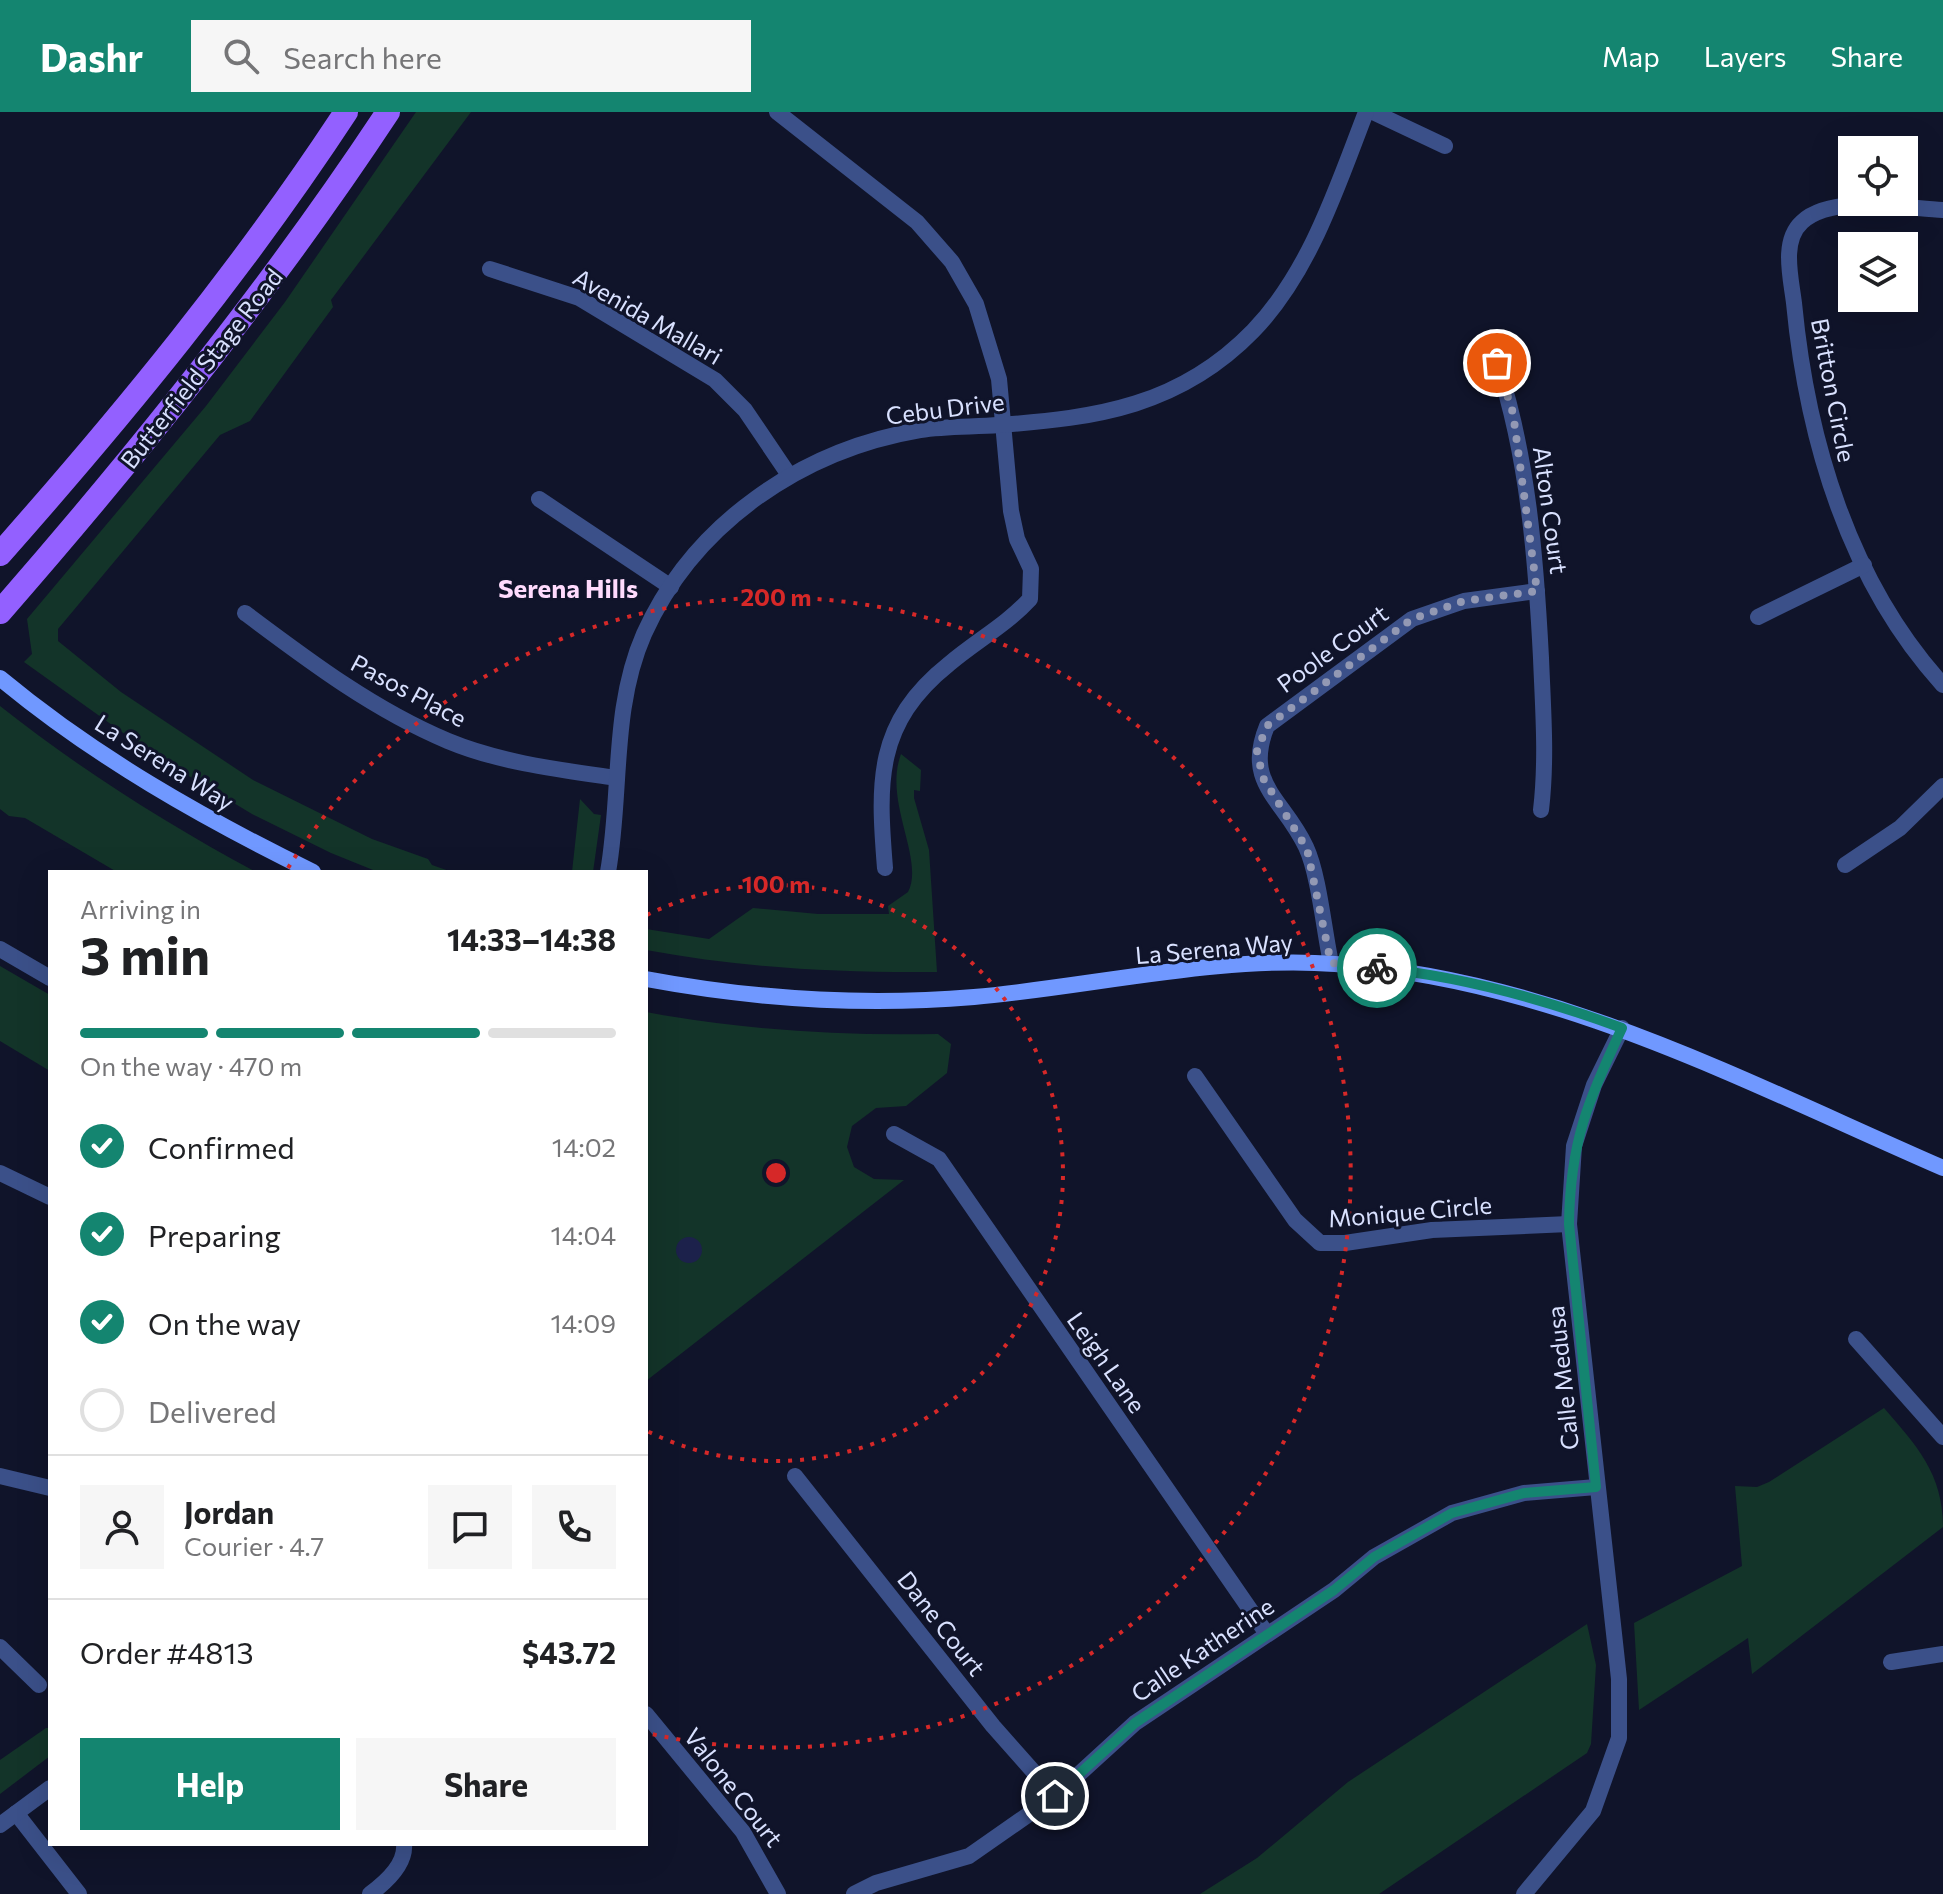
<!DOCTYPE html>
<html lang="en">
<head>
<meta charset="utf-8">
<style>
	:root { --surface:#fff; --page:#f6f6f6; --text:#202124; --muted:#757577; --line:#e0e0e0; --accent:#148570 }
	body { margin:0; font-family:Commissioner,sans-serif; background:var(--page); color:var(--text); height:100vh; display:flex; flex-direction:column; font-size:30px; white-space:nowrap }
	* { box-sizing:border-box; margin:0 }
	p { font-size:26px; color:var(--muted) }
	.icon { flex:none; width:44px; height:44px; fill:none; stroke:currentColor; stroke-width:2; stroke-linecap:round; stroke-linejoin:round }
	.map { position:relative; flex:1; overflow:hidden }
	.side { position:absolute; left:48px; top:758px; width:600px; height:976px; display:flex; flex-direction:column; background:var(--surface); border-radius:0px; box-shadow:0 8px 32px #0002 }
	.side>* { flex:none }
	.fabs { position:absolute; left:1838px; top:24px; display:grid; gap:16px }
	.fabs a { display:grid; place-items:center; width:80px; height:80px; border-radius:0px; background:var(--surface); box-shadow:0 8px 32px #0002; font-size:40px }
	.pin { position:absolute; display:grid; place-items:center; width:68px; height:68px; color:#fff; margin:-34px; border:4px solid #fff; border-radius:50%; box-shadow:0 2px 8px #0007 }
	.courier { position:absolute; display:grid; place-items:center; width:80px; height:80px; margin:-40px; border:6px solid #148570; border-radius:50%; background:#fff; color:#222; box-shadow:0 2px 10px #0007 }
	.head em { font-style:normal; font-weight:700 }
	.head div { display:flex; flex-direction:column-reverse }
	.head { display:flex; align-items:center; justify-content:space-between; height:136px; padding:0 32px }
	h1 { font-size:52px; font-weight:700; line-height:60px }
	.bar { display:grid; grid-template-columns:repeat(4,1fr); gap:12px 8px; align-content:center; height:96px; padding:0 32px }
	.bar i { height:10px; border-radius:6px; background:var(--line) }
	.bar .active { background:var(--accent) }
	.bar p { grid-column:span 4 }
	.line { display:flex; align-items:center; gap:20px; padding:0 32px; border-top:2px solid var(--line) }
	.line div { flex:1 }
	.round { display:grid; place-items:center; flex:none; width:84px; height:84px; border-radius:0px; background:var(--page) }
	ol { padding:0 32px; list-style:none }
	li { display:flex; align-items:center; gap:24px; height:88px }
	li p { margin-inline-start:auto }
	li .icon { padding:8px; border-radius:50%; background:var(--accent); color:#fff; stroke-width:4 }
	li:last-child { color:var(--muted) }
	li i { width:44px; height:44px; border:4px solid var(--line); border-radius:50% }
	.primary-button { display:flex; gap:16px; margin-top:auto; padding:16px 32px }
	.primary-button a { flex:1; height:92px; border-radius:0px; background:var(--accent); color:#fff; font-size:32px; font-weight:700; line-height:92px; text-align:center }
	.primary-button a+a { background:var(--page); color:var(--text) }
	header { display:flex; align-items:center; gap:48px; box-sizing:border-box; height:112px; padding:0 40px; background:var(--accent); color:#fff }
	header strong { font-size:38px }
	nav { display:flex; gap:44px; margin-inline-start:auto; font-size:28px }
	.search { width:560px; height:72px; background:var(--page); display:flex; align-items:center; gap:20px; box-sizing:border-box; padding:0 28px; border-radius:0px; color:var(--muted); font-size:30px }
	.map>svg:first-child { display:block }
	.green { fill:#133429 }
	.building { fill:#1c214b }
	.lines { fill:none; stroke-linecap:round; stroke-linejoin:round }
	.minor { stroke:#3b5089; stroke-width:16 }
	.tertiary { stroke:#3b5089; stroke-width:16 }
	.secondary { stroke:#7098ff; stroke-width:16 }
	.primary { stroke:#9360ff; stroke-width:24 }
	.done { stroke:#9399b4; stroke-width:8; stroke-dasharray:0 14.4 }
	.route { stroke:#148570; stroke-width:10 }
	.ring { fill:none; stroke:#d62828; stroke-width:4; stroke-dasharray:4 8 }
	.labels { text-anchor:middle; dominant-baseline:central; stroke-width:6; stroke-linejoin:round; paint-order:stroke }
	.street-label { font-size:24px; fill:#d9e1ff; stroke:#10142a }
	.neighbourhood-label { font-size:26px; font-weight:bold; fill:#ffdbfd; stroke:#10142a }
	.centre { fill:#d62828; stroke:#10142a; stroke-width:4 }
	.ring-label { font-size:24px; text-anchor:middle; font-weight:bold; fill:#d62828; stroke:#10142a; stroke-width:6; stroke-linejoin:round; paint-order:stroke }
</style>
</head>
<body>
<header>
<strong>Dashr</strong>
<div class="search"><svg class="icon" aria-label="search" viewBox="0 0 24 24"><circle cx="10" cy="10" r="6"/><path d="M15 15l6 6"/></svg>Search here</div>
<nav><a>Map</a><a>Layers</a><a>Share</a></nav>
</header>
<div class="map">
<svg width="1943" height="1782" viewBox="0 0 1943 1782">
	<rect width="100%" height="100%" fill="#10142a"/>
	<g class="green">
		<polygon points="416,0 471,0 331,188 333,195 250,309 220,323 58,517 58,529 121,580 253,668 372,727 428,747 432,753 452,760 378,760 331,741 252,702 154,643 24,550 32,542 27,507 206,294 285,190"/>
		<path d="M0,594C81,658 165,711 256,760H117L25,706L9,704L0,697Z"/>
		<path d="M901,642L921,658L920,679L914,678V686L929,738L937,860C839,861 743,856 646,838V817L709,827L753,796L818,802H889L888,794L908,780C925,747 883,690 901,642Z"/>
		<polygon points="580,687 594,702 601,703 593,760 572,760"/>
		<polygon points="0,854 50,883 50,959 0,929"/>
		<path d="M646,900C743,918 839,924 938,922L951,932L947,961L906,994L876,996L852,1014L847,1035L854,1055L874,1067L904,1068L646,1269Z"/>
		<path d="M1884,1296C1917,1334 1943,1362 1943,1415L1752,1562L1748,1526L1639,1598L1634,1511L1742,1454L1735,1374L1757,1375L1769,1370Z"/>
		<polygon points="1587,1512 1596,1553 1591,1632 1587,1641 1379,1782 1200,1782 1257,1746 1348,1670"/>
		<polygon points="46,1616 50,1616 50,1644 0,1682 0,1648"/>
	</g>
	<circle class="building" cx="689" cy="1138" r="13"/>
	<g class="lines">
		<g class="minor">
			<path d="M777,0L917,110L952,150L976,192L999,267L1011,399L1017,427L1031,457L1030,487C1006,513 976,529 949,552C875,611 878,670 885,756"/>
			<polyline points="1373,0 1445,34"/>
			<path d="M1943,98C1904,96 1832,82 1802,110C1781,129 1791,166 1794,191C1807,327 1849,470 1943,573"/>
			<polyline points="490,157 579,186 715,268 745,298 789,363"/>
			<path d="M1497,251C1528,344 1536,448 1541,546C1543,597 1547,647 1541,698"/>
			<polyline points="539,387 671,475"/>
			<path d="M245,501C309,549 374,598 448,629C501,651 561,658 617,666"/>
			<polyline points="1758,505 1864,453"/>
			<polyline points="1845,753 1900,716 1943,674"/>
			<path d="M608,760C622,681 611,597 644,522C694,411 802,338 920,318C946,314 973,315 999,313C1097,306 1180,294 1253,219C1310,160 1337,75 1366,0"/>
			<polyline points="0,837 50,866"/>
			<path d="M1331,851C1324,819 1319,763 1306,735C1284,687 1243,672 1267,614L1412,507L1464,489L1537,479"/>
			<polyline points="1195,964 1295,1108 1320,1131 1345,1131 1432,1118 1569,1112"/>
			<polyline points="894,1022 939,1047 1267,1522"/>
			<polyline points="0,1061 50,1085"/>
			<polyline points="1856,1227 1943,1325"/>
			<polyline points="0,1364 50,1376"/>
			<polyline points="795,1364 993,1614 1055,1684"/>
			<polyline points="0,1535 39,1573"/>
			<polyline points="1891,1550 1943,1542"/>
			<polyline points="646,1602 743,1720 778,1782"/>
			<polyline points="16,1701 79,1782"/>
			<path d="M370,1782C385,1771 406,1752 404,1732"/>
			<polyline points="854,1782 876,1771 969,1744 1055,1684 1135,1611 1334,1478 1374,1445 1452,1401 1524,1381 1596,1375"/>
		</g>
		<g class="tertiary">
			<polyline points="0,1713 50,1676"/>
			<polyline points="1524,1782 1593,1699 1619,1626 1619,1567 1569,1112 1574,1034 1594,973 1622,916"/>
		</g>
		<g class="secondary">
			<path d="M0,566C95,645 203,706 313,760"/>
			<path d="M646,867C753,887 865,894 974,885C1089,875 1221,843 1335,852C1554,867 1745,970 1943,1056"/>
		</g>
		<g class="primary">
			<path d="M0,442C124,302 243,157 346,0"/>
			<path d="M0,500C139,341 272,176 388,0"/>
		</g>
	</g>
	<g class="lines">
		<polyline class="done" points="1377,856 1331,851 1307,737 1263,666 1257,639 1267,614 1412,507 1464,489 1537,479 1513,301 1497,251"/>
		<path class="route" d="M1055,1684L1135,1611L1334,1478L1374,1445L1452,1401L1524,1381L1596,1375L1569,1112C1570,1031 1588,988 1622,916C1543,887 1462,864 1377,856"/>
	</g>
	<g class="ring">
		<path d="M647 803A288 288 0 1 1 647 1319"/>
		<path d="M288 756A575 575 0 1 1 647 1621"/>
	</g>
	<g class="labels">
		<g class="street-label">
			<text transform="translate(648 204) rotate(30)">Avenida Mallari</text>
			<text transform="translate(201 256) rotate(-52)">Butterfield Stage Road</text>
			<text transform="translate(1834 278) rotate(79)">Britton Circle</text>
			<text transform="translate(945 296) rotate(-7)">Cebu Drive</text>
			<text transform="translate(1551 398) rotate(82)">Alton Court</text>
			<text transform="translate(1332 536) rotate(-36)">Poole Court</text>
			<text transform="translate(409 578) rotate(28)">Pasos Place</text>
			<text transform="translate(165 650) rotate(32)">La Serena Way</text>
			<text transform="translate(1214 836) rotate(-5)">La Serena Way</text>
			<text transform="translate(1410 1099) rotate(-5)">Monique Circle</text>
			<text transform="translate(1107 1250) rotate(55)">Leigh Lane</text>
			<text transform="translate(1562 1266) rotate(-96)">Calle Medusa</text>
			<text transform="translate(942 1511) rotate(52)">Dane Court</text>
			<text transform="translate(1202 1537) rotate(-34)">Calle Katherine</text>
			<text transform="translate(734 1675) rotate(52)">Valone Court</text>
		</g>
		<g class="neighbourhood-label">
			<text x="568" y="475">Serena Hills</text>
		</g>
	</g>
	<circle cx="776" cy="1061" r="12" class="centre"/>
	<g class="ring-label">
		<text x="776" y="494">200 m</text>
		<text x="776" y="781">100 m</text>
	</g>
</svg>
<div class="fabs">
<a><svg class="icon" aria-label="locate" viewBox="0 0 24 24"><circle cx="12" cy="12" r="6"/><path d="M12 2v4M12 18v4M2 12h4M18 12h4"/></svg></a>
<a><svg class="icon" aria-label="layers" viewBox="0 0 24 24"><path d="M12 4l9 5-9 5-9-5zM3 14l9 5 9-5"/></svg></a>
</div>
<div class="pin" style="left:1497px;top:251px;background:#ea580c"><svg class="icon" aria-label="bag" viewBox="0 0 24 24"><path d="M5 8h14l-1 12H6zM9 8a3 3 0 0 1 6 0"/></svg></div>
<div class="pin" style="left:1055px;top:1684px;background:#1f2937"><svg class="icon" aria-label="home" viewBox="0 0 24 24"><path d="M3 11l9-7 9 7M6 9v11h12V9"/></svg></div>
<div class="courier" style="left:1377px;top:856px"><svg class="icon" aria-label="bike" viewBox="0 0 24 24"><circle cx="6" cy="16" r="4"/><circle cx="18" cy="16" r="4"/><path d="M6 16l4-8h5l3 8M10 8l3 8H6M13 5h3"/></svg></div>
<section class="side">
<div class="head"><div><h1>3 min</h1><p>Arriving in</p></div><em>14:33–14:38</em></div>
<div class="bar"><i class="active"></i><i class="active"></i><i class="active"></i><i></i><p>On the way · 470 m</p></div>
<ol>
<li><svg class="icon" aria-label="check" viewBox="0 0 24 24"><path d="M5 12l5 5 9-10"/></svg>Confirmed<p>14:02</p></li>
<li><svg class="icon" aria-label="check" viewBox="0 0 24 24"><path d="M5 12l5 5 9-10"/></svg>Preparing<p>14:04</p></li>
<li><svg class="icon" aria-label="check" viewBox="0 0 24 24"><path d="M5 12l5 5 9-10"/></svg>On the way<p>14:09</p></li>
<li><i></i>Delivered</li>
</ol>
<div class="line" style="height:144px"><a class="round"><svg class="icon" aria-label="person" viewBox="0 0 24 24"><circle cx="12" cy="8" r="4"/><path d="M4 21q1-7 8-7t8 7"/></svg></a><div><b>Jordan</b><p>Courier · 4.7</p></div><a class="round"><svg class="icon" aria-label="chat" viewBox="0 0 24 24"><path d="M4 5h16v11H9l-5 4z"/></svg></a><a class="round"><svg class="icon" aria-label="phone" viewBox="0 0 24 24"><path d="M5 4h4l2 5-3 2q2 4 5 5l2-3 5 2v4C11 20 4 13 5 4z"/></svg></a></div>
<div class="line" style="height:104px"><div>Order #4813</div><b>$43.72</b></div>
<div class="primary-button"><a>Help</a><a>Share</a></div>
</section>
</div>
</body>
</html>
